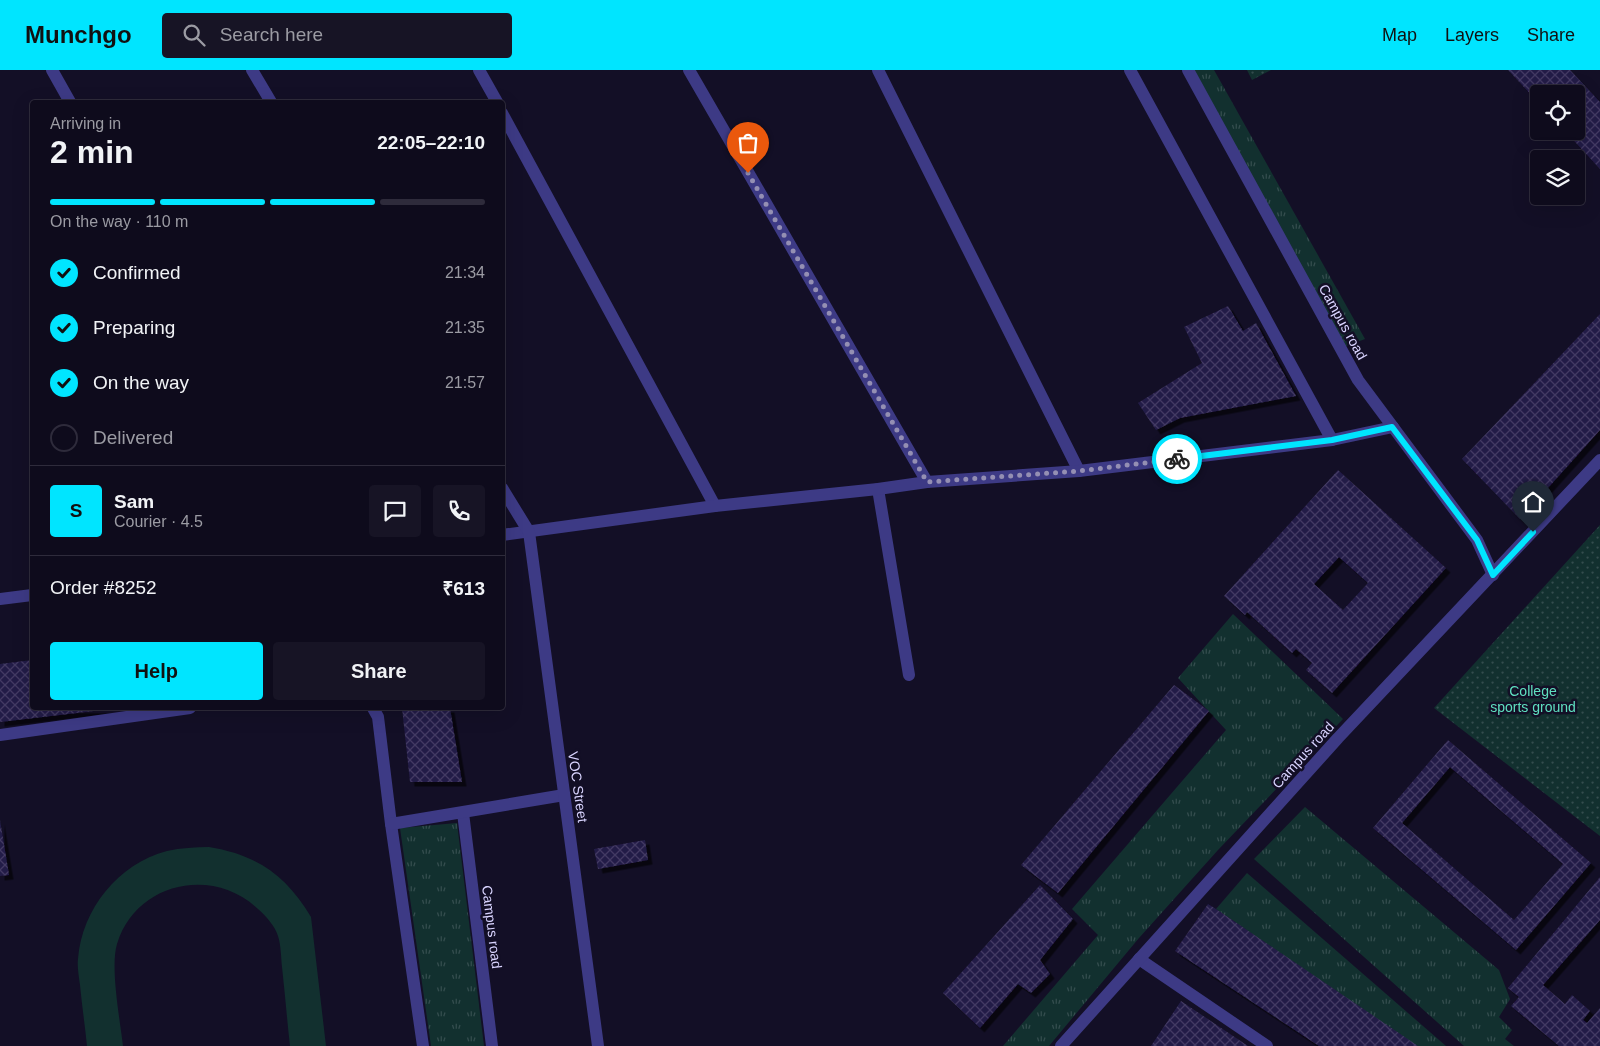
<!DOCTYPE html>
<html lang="en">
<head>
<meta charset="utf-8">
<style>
	:root { --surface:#0e0b1c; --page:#171425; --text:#f1f3f6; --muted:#9b9ba3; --line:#2e2b3b; --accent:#00e5ff }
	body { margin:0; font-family:Arial,sans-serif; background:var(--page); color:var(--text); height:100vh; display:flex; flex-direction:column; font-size:19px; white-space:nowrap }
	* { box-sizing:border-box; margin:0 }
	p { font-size:16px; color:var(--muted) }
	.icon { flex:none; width:28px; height:28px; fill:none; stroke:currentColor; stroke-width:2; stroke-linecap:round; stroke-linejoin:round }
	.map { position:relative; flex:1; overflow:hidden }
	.side { position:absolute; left:30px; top:30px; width:475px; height:610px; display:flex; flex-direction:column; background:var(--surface); border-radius:5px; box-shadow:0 5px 20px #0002,0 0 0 1px var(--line) }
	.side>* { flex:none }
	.fabs { position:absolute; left:1530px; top:15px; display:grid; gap:10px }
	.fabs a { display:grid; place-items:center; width:55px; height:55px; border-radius:5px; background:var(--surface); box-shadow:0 5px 20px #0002,0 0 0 1px var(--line); font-size:25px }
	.pin { position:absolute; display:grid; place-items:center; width:42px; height:42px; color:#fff; margin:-51px -21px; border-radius:50% 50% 50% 0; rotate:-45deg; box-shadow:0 0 5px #0007 }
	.pin .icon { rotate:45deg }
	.courier { position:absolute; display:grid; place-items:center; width:50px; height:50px; margin:-25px; border:4px solid #00e5ff; border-radius:50%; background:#fff; color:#222; box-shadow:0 1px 6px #0007 }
	.overview em { font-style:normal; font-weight:700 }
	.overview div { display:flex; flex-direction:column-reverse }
	.overview { display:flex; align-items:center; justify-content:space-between; height:85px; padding:0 20px }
	h1 { font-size:32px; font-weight:700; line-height:38px }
	.bar { display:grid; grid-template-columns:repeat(4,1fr); gap:8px 5px; align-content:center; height:60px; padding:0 20px }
	.bar i { height:6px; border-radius:4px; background:var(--line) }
	.bar .on { background:var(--accent) }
	.bar p { grid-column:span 4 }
	.line { display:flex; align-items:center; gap:12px; padding:0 20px; border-top:1px solid var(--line) }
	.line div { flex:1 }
	.round { display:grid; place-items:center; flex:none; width:52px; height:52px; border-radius:5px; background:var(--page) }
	ol { padding:0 20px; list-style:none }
	li { display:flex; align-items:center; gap:15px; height:55px }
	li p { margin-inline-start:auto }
	li .icon { padding:5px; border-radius:50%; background:var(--accent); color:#111; stroke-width:4 }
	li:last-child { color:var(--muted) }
	li i { width:28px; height:28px; border:2px solid var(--line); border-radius:50% }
	.button { display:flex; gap:10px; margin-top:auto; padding:10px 20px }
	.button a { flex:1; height:58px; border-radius:5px; background:var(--accent); color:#111; font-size:20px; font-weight:700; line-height:58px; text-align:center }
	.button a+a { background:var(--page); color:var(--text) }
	header { display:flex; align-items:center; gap:30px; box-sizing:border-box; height:70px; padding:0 25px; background:var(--accent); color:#111 }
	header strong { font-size:24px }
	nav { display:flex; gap:28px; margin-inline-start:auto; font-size:18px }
	.search { width:350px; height:45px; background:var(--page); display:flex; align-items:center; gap:12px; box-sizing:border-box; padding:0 18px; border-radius:5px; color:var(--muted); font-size:19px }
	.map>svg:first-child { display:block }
	.grass { fill:url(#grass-tufts) }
	.park { fill:url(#park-dots) }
	.garden { fill:#12302f }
	.building { fill:url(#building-cross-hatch); fill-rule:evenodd; filter:url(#shadow) }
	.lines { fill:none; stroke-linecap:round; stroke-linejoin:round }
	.service { stroke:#3d3a85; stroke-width:12 }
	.minor { stroke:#3d3a85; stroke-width:12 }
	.tertiary { stroke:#3d3a85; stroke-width:12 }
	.done { stroke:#948fb3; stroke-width:5; stroke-dasharray:0 9 }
	.route { stroke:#00e5ff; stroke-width:6 }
	.labels { text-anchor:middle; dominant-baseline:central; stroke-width:5; stroke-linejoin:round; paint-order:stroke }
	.street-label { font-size:14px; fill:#d9d4ff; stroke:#130f26 }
	.park-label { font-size:14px; fill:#5fe0c0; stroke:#130f26 }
</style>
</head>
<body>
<header>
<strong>Munchgo</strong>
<div class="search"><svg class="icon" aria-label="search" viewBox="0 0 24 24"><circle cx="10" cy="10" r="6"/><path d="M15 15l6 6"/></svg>Search here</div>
<nav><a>Map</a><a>Layers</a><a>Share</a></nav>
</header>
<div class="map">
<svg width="1600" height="976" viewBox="0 0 1600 976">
	<defs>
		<pattern id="grass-tufts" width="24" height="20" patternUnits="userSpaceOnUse" patternTransform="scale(1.25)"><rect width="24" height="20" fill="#12302f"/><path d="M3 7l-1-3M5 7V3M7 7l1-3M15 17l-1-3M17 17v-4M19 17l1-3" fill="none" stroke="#344d4e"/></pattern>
		<pattern id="park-dots" width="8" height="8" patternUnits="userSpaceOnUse" patternTransform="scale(1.25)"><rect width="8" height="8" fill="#12302f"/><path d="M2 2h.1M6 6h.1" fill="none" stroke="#344d4e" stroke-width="1.8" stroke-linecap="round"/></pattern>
		<pattern id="building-cross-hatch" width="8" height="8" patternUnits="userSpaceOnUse" patternTransform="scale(1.25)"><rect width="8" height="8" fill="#241b47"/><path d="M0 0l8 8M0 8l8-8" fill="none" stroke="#433b63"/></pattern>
		<filter id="shadow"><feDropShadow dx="4.5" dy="4.5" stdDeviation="0" flood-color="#0009"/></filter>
	</defs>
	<rect width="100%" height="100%" fill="#130f26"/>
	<g class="grass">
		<polygon points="1188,0 1214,0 1365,269 1344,277"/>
		<polygon points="1233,544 1343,649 1218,780 1139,868 1049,976 1003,976 1098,865 1072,839 1226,660 1178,608"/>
		<polygon points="1305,737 1499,900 1510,929 1499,947 1512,960 1505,969 1514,976 1464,976 1254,789"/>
		<polygon points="457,753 484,976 431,976 400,758"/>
		<polygon points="1247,803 1446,976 1415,976 1216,839"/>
	</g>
	<g class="park">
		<polygon points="1247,0 1271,0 1252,10"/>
		<polygon points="1600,455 1600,766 1434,638"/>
	</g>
	<path class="garden" d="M209,777C257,785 286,805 311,847L326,976H290C287,950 285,923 282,897C281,887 281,875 278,866C275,856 266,846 258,839C213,796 136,812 117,874C110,897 120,950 123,976H87C85,956 82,936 80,915C79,907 77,897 78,889C82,839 118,794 167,781C181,778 195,777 209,777Z"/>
	<g class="building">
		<polygon points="1508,0 1570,0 1600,32 1600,99 1565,61 1576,61 1576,24 1539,24 1539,33"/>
		<polygon points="1228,236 1243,261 1256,253 1296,326 1180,348 1156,360 1138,333 1202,293 1184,257"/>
		<polygon points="1600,244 1600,360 1520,449 1462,389"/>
		<path d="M1338,400L1446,498L1332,623L1306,600L1312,593L1296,579L1292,583L1247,542L1245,545L1224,526ZM1339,487L1368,513L1343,540L1314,514Z"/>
		<polygon points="32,590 32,638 111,639 0,652 0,594"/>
		<polygon points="1174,615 1209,641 1058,823 1021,795"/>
		<polygon points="402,638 450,638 462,712 410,712"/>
		<path d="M1448,670L1591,793L1516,880L1373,758ZM1450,697L1563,794L1514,850L1402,753Z"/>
		<polygon points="0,750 9,805 0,806"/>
		<polygon points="645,770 648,790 598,799 594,779"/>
		<polygon points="1600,807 1600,850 1543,915 1565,934 1572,925 1590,941 1583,950 1587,953 1600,938 1600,976 1559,976 1511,936 1519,927 1508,918"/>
		<polygon points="1040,815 1073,849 1040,890 1050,904 1031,923 1018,914 980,958 943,923"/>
		<polygon points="1208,834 1216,839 1418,976 1319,976 1175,881"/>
		<polygon points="1181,931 1248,976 1151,976"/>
	</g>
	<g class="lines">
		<g class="service">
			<polyline points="1188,0 1358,310 1477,470 1493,505"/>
			<polyline points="1332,370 1393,357"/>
			<polyline points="373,638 378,647 391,754 423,976"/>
			<polyline points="0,665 190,638"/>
			<polyline points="463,743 492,976"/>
			<polyline points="391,754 564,725"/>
			<polyline points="1139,889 1267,976"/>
			<polyline points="1061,976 1338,668 1600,390"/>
		</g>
		<g class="minor">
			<polyline points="52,0 70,32"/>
			<polyline points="479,0 497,32"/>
			<polyline points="689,0 927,412"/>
			<polyline points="878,0 1079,401"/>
			<polyline points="502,43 715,436"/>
			<polyline points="878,419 909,605"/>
			<polyline points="502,465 715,436 878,419 927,412 1079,401 1332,370 1130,0"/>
			<polyline points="0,529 32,525"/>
		</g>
		<g class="tertiary">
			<polyline points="252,0 271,32"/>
			<polyline points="502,418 529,462 598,976"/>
		</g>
	</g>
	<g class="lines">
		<polyline class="done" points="748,103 927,412 1079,401 1177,389"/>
		<polyline class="route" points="1177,389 1332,370 1392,357 1477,470 1493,505 1533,462"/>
	</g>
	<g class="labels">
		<g class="street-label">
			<text transform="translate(1343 252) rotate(61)">Campus road</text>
			<text transform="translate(1303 685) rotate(-48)">Campus road</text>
			<text transform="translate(578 717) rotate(82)">VOC Street</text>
			<text transform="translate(492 857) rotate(83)">Campus road</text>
		</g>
		<g class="park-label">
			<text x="1533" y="621">College<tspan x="1533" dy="16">sports ground</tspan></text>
		</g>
	</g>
</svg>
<div class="fabs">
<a><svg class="icon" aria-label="locate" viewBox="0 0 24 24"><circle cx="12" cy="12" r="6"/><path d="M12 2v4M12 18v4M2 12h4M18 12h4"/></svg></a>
<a><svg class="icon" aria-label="layers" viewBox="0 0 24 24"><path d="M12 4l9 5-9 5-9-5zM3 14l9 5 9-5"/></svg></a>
</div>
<div class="pin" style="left:748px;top:103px;background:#ea580c"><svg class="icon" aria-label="bag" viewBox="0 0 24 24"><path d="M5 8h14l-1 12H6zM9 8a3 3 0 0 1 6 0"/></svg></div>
<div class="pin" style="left:1533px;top:462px;background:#1f2937"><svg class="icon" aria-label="home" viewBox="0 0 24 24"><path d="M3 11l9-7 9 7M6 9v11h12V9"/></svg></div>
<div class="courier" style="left:1177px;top:389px"><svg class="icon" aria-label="bike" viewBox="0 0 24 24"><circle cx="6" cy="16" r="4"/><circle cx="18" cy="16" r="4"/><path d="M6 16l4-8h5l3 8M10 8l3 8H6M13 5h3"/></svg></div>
<section class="side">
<div class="overview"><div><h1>2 min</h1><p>Arriving in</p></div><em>22:05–22:10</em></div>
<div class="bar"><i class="on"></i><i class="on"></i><i class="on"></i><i></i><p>On the way · 110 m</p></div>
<ol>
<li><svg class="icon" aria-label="check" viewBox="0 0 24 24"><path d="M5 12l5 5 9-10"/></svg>Confirmed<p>21:34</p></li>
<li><svg class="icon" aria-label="check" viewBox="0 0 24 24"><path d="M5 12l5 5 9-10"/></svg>Preparing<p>21:35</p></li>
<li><svg class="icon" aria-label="check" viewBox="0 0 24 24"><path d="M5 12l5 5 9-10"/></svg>On the way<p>21:57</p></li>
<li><i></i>Delivered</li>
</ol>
<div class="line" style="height:90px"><b class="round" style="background:var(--accent);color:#111">S</b><div><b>Sam</b><p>Courier · 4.5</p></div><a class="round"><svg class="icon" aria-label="chat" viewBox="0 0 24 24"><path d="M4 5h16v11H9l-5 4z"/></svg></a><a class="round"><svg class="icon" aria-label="phone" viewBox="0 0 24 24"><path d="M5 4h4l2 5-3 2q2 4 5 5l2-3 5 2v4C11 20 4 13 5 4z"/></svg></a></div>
<div class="line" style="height:65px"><div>Order #8252</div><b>₹613</b></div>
<div class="button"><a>Help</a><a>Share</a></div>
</section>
</div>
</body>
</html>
